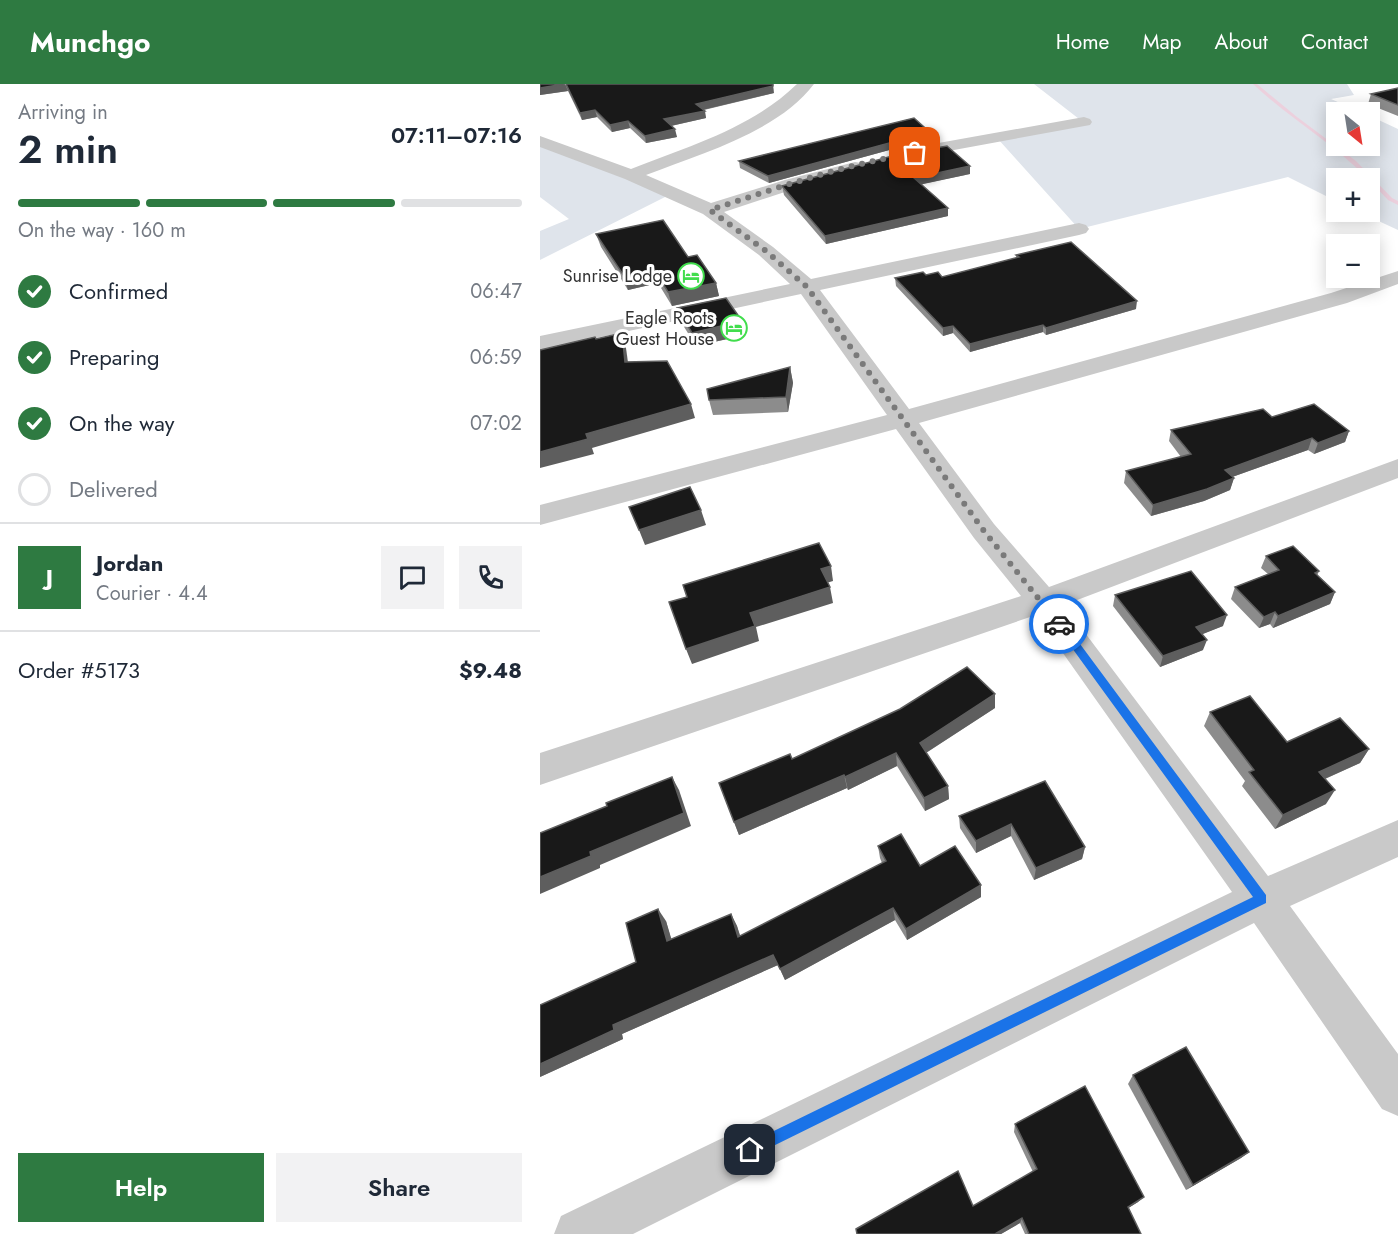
<!DOCTYPE html>
<html lang="en">
<head>
<meta charset="utf-8">
<style>
	:root { --surface:#fff; --page:#f2f2f3; --text:#1f2937; --muted:#747a83; --line:#e0e1e3; --accent:#2e7a41 }
	body { margin:0; font-family:Jost,sans-serif; background:var(--page); color:var(--text); height:100vh; display:flex; flex-direction:column; font-size:22px; white-space:nowrap }
	* { box-sizing:border-box; margin:0 }
	p { font-size:20px; color:var(--muted) }
	.icon { flex:none; width:33px; height:33px; fill:none; stroke:currentColor; stroke-width:2; stroke-linecap:round; stroke-linejoin:round }
	.map { position:relative; flex:1; overflow:hidden }
	.details { display:flex; flex-direction:column; background:var(--surface); width:540px }
	.details>* { flex:none }
	.needle { width:39px; rotate:150deg }
	.controls { position:absolute; left:786px; top:18px; display:grid; gap:12px }
	.controls a { display:grid; place-items:center; width:54px; height:54px; border-radius:0px; background:var(--surface); box-shadow:0 3px 15px #0003; font-size:30px }
	.pin { position:absolute; display:grid; place-items:center; width:51px; height:51px; color:#fff; margin:-26px; border-radius:12px; box-shadow:0 3px 9px #0006 }
	.courier { position:absolute; display:grid; place-items:center; width:60px; height:60px; margin:-30px; border:4px solid #1a73e8; border-radius:50%; background:#fff; color:#222; box-shadow:0 2px 8px #0007 }
	.summary em { font-style:normal; font-weight:600 }
	.summary div { display:flex; flex-direction:column-reverse }
	.summary { display:flex; align-items:center; justify-content:space-between; height:102px; padding:0 18px }
	h1 { font-size:39px; font-weight:600; line-height:45px }
	.bar { display:grid; grid-template-columns:repeat(4,1fr); gap:9px 6px; align-content:center; height:72px; padding:0 18px }
	.bar i { height:8px; border-radius:4px; background:var(--line) }
	.bar .selected { background:var(--accent) }
	.bar p { grid-column:span 4 }
	.line { display:flex; align-items:center; gap:15px; padding:0 18px; border-top:2px solid var(--line) }
	.line div { flex:1 }
	.round { display:grid; place-items:center; flex:none; width:63px; height:63px; border-radius:0px; background:var(--page) }
	ol { padding:0 18px; list-style:none }
	li { display:flex; align-items:center; gap:18px; height:66px }
	li p { margin-inline-start:auto }
	li .icon { padding:6px; border-radius:50%; background:var(--accent); color:#fff; stroke-width:4 }
	li:last-child { color:var(--muted) }
	li i { width:33px; height:33px; border:3px solid var(--line); border-radius:50% }
	.action { display:flex; gap:12px; margin-top:auto; padding:12px 18px }
	.action a { flex:1; height:69px; border-radius:0px; background:var(--accent); color:#fff; font-size:24px; font-weight:600; line-height:69px; text-align:center }
	.action a+a { background:var(--page); color:var(--text) }
	header { display:flex; align-items:center; gap:36px; box-sizing:border-box; height:84px; padding:0 30px; background:var(--accent); color:#fff }
	header strong { font-size:28px }
	nav { display:flex; gap:33px; margin-inline-start:auto; font-size:21px }
	main { display:flex; flex:1; min-height:0 }
	.map>svg:first-child { display:block }
	.green { fill:#dfe4eb }
	.lines { fill:none; stroke-linecap:round; stroke-linejoin:round }
	.stream { fill:#ecd0dd; fill-rule:evenodd }
	.minor { fill:#c9c9c9; fill-rule:evenodd }
	.wall { fill:#8c8c8c }
	.shaded-wall { fill:#5e5e5e }
	.building { fill:#191919; stroke:#5e5e5e; stroke-width:1.5 }
	.route { fill:#1a73e8 }
	.done { stroke:#7a7a7a; stroke-width:6; stroke-dasharray:0 10.8 }
	.labels { text-anchor:middle; dominant-baseline:central; stroke-width:6; stroke-linejoin:round; paint-order:stroke }
	.far-poi-label { font-size:18px; fill:#323232; stroke:#fff; text-anchor:end }
</style>
</head>
<body>
<header>
<strong>Munchgo</strong>
<nav><a>Home</a><a>Map</a><a>About</a><a>Contact</a></nav>
</header>
<main>
<section class="details">
<div class="summary"><div><h1>2 min</h1><p>Arriving in</p></div><em>07:11–07:16</em></div>
<div class="bar"><i class="selected"></i><i class="selected"></i><i class="selected"></i><i></i><p>On the way · 160 m</p></div>
<ol>
<li><svg class="icon" aria-label="check" viewBox="0 0 24 24"><path d="M5 12l5 5 9-10"/></svg>Confirmed<p>06:47</p></li>
<li><svg class="icon" aria-label="check" viewBox="0 0 24 24"><path d="M5 12l5 5 9-10"/></svg>Preparing<p>06:59</p></li>
<li><svg class="icon" aria-label="check" viewBox="0 0 24 24"><path d="M5 12l5 5 9-10"/></svg>On the way<p>07:02</p></li>
<li><i></i>Delivered</li>
</ol>
<div class="line" style="height:108px"><b class="round" style="background:var(--accent);color:#fff">J</b><div><b>Jordan</b><p>Courier · 4.4</p></div><a class="round"><svg class="icon" aria-label="chat" viewBox="0 0 24 24"><path d="M4 5h16v11H9l-5 4z"/></svg></a><a class="round"><svg class="icon" aria-label="phone" viewBox="0 0 24 24"><path d="M5 4h4l2 5-3 2q2 4 5 5l2-3 5 2v4C11 20 4 13 5 4z"/></svg></a></div>
<div class="line" style="height:78px"><div>Order #5173</div><b>$9.48</b></div>
<div class="action"><a>Help</a><a>Share</a></div>
</section>
<div class="map">
<svg width="858" height="1150" viewBox="0 0 858 1150">
	<rect width="100%" height="100%" fill="#fff"/>
	<g class="green">
		<polygon points="494,0 807,0 814,11 791,15 821,28 796,28 796,62 830,62 830,32 858,45 858,146 819,128 830,128 830,94 796,94 796,117 748,93 539,145 458,55 543,38"/>
		<polygon points="0,57 133,109 0,176 0,147 29,135 0,113"/>
	</g>
	<g class="lines">
		<path class="stream" d="M713,0H717L757,33L816,77L852,114L858,117V121L848,116L830,97V94H827C793,59 749,34 713,0Z"/>
		<g class="minor">
			<path d="M257,0H274C238,48 160,70 106,91L171,119L245,96L315,78L321,79L324,83L321,87L257,104L184,128L233,163L271,195L539,139L546,141L549,145L546,149L539,151L280,206L369,325L791,209L858,187V200L807,219L379,339L454,440L509,503L858,375V394L524,521L728,792L858,736V773L750,822L858,970V1032L842,1025L714,839L93,1150H14L21,1132L692,808L496,531L0,701V669L481,512L434,454L356,345L0,441V421L347,331L261,210L0,266V252L250,200L219,171L163,130L85,95L0,63V52L91,85C149,62 212,44 257,0Z"/>
			<polygon points="544,33 550,35 552,38 550,41 365,75 359,74 356,70 359,66 365,65"/>
		</g>
	</g>
	<g class="wall">
		<polygon points="0,0 234,9 164,26 166,34 131,42 137,53 106,59 90,44 72,48 57,33 42,36 28,7 0,11"/>
		<polygon points="858,4 858,32 828,20 831,10"/>
		<polygon points="393,51 393,58 353,65 229,99 200,84 199,77"/>
		<polygon points="430,90 382,100 408,132 286,160 244,111 242,102"/>
		<polygon points="56,150 176,199 179,212 132,222 118,199 88,206 61,163"/>
		<polygon points="476,171 596,225 506,251 503,248 430,268 413,249 403,252 356,202 355,194 386,191 402,193 476,174"/>
		<polygon points="137,224 205,251 156,262 141,238"/>
		<polygon points="250,283 253,299 248,328 173,331 169,316"/>
		<polygon points="732,333 809,347 805,358 774,370 768,366 692,393 694,394 690,406 664,417 611,432 584,399 586,387 641,373 629,357 631,346"/>
		<polygon points="726,472 779,487 777,492 795,508 790,520 733,544 730,540 719,544 691,515 695,503 728,490 721,484"/>
		<polygon points="575,511 683,542 662,550 663,566 620,583 573,522"/>
		<polygon points="455,624 386,669 408,702 409,715 385,727 357,682 308,706 307,704 199,751 194,738 252,675"/>
		<polygon points="670,628 747,658 829,665 820,679 785,695 786,720 735,745 702,702 705,697 664,642"/>
		<polygon points="505,697 545,763 542,775 494,796 471,752 436,769 420,744 419,732"/>
		<polygon points="338,762 380,782 441,801 441,813 367,856 355,836 245,896 238,881 82,950 83,955 0,993 96,878 126,837 131,855 191,830 197,842 200,852 342,779 340,774"/>
		<polygon points="593,991 709,1068 701,1074 646,1106 588,1000"/>
		<polygon points="475,1040 598,1118 588,1124 601,1150 485,1150 480,1139 461,1150 317,1150 433,1122 493,1088 474,1048"/>
	</g>
	<g class="shaded-wall">
		<polygon points="25,0 28,7 0,11 0,4"/>
		<polygon points="233,0 234,9 158,27 156,20"/>
		<polygon points="55,26 57,33 42,36 40,29"/>
		<polygon points="165,27 166,34 126,43 124,35"/>
		<polygon points="88,37 90,44 72,48 70,41"/>
		<polygon points="135,45 137,53 106,59 105,52"/>
		<polygon points="393,51 393,58 353,65 229,99 228,92 353,58"/>
		<polygon points="430,82 430,90 374,102 374,94"/>
		<polygon points="408,124 408,132 286,160 285,152"/>
		<polygon points="114,185 118,199 88,206 84,192"/>
		<polygon points="176,199 179,212 132,222 128,208"/>
		<polygon points="597,217 596,225 506,251 506,244"/>
		<polygon points="202,237 205,251 156,262 152,249"/>
		<polygon points="503,241 503,248 430,268 430,260"/>
		<polygon points="413,242 413,249 403,252 403,244"/>
		<polygon points="82,249 86,264 90,293 85,278"/>
		<polygon points="250,283 253,299 248,328 246,313"/>
		<polygon points="151,320 155,334 52,364 54,370 0,384 0,368 46,350"/>
		<polygon points="809,347 805,358 774,370 778,359"/>
		<polygon points="772,354 768,366 681,397 685,386"/>
		<polygon points="694,394 690,406 664,417 611,432 613,421"/>
		<polygon points="161,426 166,441 105,461 99,446"/>
		<polygon points="291,482 293,497 283,500 281,485"/>
		<polygon points="290,503 293,519 216,543 219,557 152,580 146,565 210,529"/>
		<polygon points="795,508 790,520 733,544 738,532"/>
		<polygon points="735,528 730,540 719,544 724,533"/>
		<polygon points="687,531 683,542 653,554 656,543"/>
		<polygon points="667,556 663,566 620,583 623,572"/>
		<polygon points="455,610 455,624 381,672 380,659"/>
		<polygon points="829,665 820,679 771,701 779,688"/>
		<polygon points="356,669 357,682 308,706 305,693"/>
		<polygon points="304,691 307,704 199,751 194,738"/>
		<polygon points="132,693 139,706 151,742 60,781 60,784 0,810 0,793 50,768"/>
		<polygon points="408,702 409,715 385,727 384,714"/>
		<polygon points="795,706 786,720 735,745 743,731"/>
		<polygon points="471,740 471,752 436,769 436,757"/>
		<polygon points="545,763 542,775 494,796 496,784"/>
		<polygon points="441,801 441,813 367,856 366,845"/>
		<polygon points="353,824 355,836 245,896 240,885"/>
		<polygon points="118,825 126,837 135,867 127,857"/>
		<polygon points="191,830 197,842 204,864 198,853"/>
		<polygon points="233,871 238,881 82,950 83,955 0,993 0,980 73,941"/>
		<polygon points="709,1068 701,1074 646,1106 653,1101"/>
		<polygon points="604,1113 598,1118 582,1128 588,1123"/>
		<polygon points="482,1134 480,1139 461,1150 455,1150"/>
	</g>
	<g class="building">
		<polygon points="0,0 24,0 0,4"/>
		<polygon points="26,0 233,0 233,2 156,20 165,27 124,35 135,45 105,52 88,37 70,41 55,26 40,29"/>
		<polygon points="858,4 858,21 831,10"/>
		<polygon points="374,34 393,51 353,58 228,92 199,77"/>
		<polygon points="407,62 430,82 374,94 408,124 285,152 242,102 356,71"/>
		<polygon points="123,136 148,173 157,171 176,199 128,208 114,185 84,192 56,150"/>
		<polygon points="531,158 597,217 506,244 503,241 430,260 413,242 403,244 355,194 383,188 386,191 398,188 402,193 479,173 476,171"/>
		<polygon points="186,214 202,237 152,249 137,224"/>
		<polygon points="82,249 85,278 127,277 151,320 46,350 48,355 0,368 0,266 55,253 56,255"/>
		<polygon points="250,283 246,313 169,316 167,305"/>
		<polygon points="774,320 809,347 778,359 772,354 685,386 694,394 667,405 613,421 586,387 651,370 631,346 723,325 732,333"/>
		<polygon points="150,403 161,426 99,446 89,423"/>
		<polygon points="279,459 291,482 281,485 290,503 210,529 215,542 146,565 129,518 147,513 143,501"/>
		<polygon points="753,462 779,487 775,489 795,508 738,532 735,528 724,533 695,503 739,486 726,472"/>
		<polygon points="651,487 687,531 656,543 667,556 623,572 575,511"/>
		<polygon points="427,583 455,610 380,659 408,702 384,714 356,669 305,693 304,691 194,738 179,699 250,670 252,675 360,625"/>
		<polygon points="710,612 747,658 800,634 829,665 779,688 795,706 743,731 709,688 714,686 670,628"/>
		<polygon points="132,693 144,729 50,768 51,772 0,793 0,749 67,722 66,719"/>
		<polygon points="505,697 545,763 496,784 471,740 436,757 419,732"/>
		<polygon points="361,750 380,782 415,762 441,801 366,845 353,824 240,885 233,871 73,941 74,946 0,980 0,921 96,878 86,839 118,825 127,857 191,830 198,853 346,777 338,762"/>
		<polygon points="646,963 709,1068 653,1101 593,991"/>
		<polygon points="545,1002 604,1113 588,1123 601,1150 489,1150 482,1134 455,1150 317,1150 316,1145 418,1087 433,1122 497,1085 475,1040"/>
	</g>
	<polygon class="route" points="519,536 523,537 726,811 726,819 215,1071 210,1073 205,1071 202,1066 205,1061 713,813 516,542 514,540"/>
	<g class="lines">
		<path class="done" d="M375,69C305,80 237,104 170,126L226,167L267,203L444,447L519,540"/>
	</g>
	<defs>
		<g id="hotel-ring" transform="scale(1.35)"><circle r="9.5" fill="#fff" stroke="#41dd4d" stroke-width="1.5"/><path d="M-6-4.5h1.5V1H6V5H4.5V3h-9V5H-6ZM-4 0a1.8 1.8 0 1 1 3.6 0ZM.5 0V-2.5h3Q6-2.5 6 0Z" fill="#41dd4d"/></g>
	</defs>
	<g fill-rule="evenodd">
		<use href="#hotel-ring" x="151" y="192"/>
		<use href="#hotel-ring" x="194" y="244"/>
	</g>
	<g class="labels">
		<g class="far-poi-label">
			<text x="132" y="192">Sunrise Lodge</text>
			<text x="174" y="234">Eagle Roots<tspan x="174" dy="21">Guest House</tspan></text>
		</g>
	</g>
</svg>
<div class="controls">
<a><svg class="needle" viewBox="-14 -14 28 28"><path d="M0-13l5 13h-10z" fill="#e53935"/><path d="M0 13l5-13h-10z" fill="#747a83"/></svg></a>
<a>+</a>
<a>−</a>
</div>
<div class="pin" style="left:375px;top:69px;background:#ea580c"><svg class="icon" aria-label="bag" viewBox="0 0 24 24"><path d="M5 8h14l-1 12H6zM9 8a3 3 0 0 1 6 0"/></svg></div>
<div class="pin" style="left:210px;top:1066px;background:#1f2937"><svg class="icon" aria-label="home" viewBox="0 0 24 24"><path d="M3 11l9-7 9 7M6 9v11h12V9"/></svg></div>
<div class="courier" style="left:519px;top:540px"><svg class="icon" aria-label="car" viewBox="0 0 24 24"><path d="M5 17H2v-5l4-1 3-4h7l3 4 3 1v5h-3M9 17h6M6 11h13"/><circle cx="7" cy="17" r="2"/><circle cx="17" cy="17" r="2"/></svg></div>
</div>
</main>
</body>
</html>
